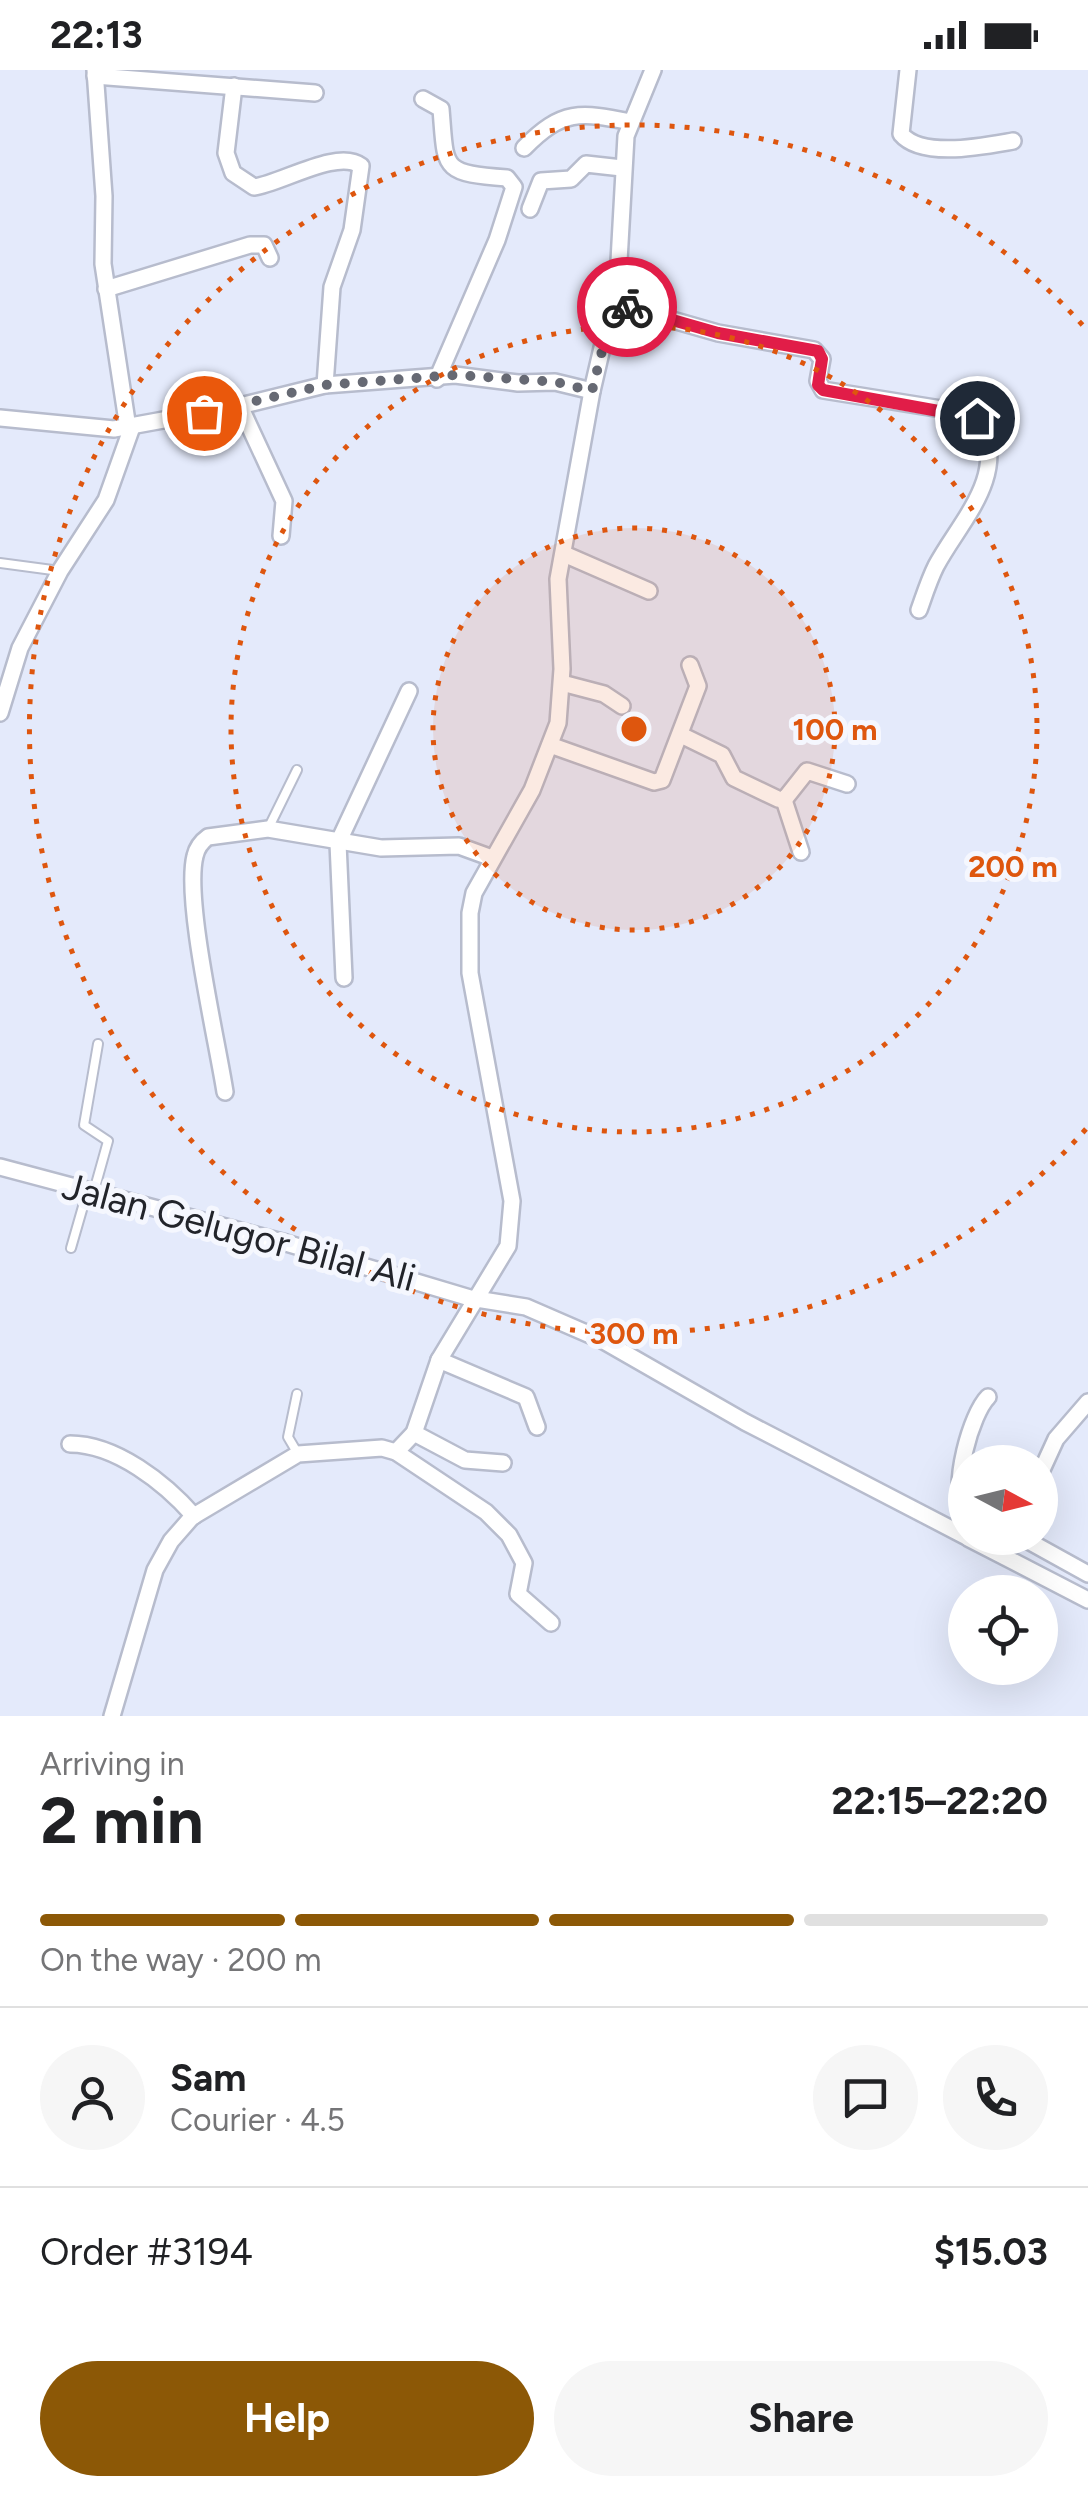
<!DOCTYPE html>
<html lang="en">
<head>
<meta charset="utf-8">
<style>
	:root { --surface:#fff; --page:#f6f6f6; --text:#202124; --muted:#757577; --line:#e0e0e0; --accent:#8c5806 }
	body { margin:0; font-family:Figtree,sans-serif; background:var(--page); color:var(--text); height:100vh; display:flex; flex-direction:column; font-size:38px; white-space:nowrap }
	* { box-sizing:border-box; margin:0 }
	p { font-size:32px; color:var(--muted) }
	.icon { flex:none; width:55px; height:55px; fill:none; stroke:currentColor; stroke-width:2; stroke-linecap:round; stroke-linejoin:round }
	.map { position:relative; height:1646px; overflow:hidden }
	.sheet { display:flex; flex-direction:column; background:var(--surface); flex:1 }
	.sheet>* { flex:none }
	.needle { width:65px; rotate:97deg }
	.fabs { position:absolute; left:948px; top:1375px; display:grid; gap:20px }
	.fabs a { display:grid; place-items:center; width:110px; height:110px; border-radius:50%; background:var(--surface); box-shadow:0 10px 40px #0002; font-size:50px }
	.pin { position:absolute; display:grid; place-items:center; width:85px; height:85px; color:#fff; margin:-42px; border:5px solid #fff; border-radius:50%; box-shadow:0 2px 10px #0007 }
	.courier { position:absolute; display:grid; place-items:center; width:100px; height:100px; margin:-50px; border:8px solid #e11d48; border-radius:50%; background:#fff; color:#222; box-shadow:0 2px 12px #0007 }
	.overview em { font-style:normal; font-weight:700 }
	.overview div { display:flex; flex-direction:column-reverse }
	.overview { display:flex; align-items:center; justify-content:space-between; height:170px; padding:0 40px }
	h1 { font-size:65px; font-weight:700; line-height:75px }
	.bar { display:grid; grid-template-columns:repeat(4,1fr); gap:15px 10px; align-content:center; height:120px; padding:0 40px }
	.bar i { height:12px; border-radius:8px; background:var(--line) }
	.bar .on { background:var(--accent) }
	.bar p { grid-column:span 4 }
	.line { display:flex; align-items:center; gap:25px; padding:0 40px; border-top:2px solid var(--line) }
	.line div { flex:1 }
	.round { display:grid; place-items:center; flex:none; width:105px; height:105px; border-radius:52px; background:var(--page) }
	.button { display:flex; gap:20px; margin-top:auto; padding:20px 40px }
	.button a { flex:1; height:115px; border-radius:60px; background:var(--accent); color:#fff; font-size:40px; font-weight:700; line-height:115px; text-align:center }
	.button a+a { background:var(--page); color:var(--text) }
	.status { display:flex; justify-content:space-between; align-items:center; height:70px; padding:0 50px; background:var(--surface); direction:ltr }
	.status svg { height:28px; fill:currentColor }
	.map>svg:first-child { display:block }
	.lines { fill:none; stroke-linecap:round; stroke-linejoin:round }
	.service-casing { stroke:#b7bccd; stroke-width:12 }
	.minor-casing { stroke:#b7bccd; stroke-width:20 }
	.service { stroke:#fff; stroke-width:8 }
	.minor { stroke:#fff; stroke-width:15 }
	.done { stroke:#666973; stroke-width:10; stroke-dasharray:0 18 }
	.route { stroke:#e11d48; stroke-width:12 }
	.ring { fill:none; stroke:#de560e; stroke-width:5; stroke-dasharray:5 10 }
	.labels { text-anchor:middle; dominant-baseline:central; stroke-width:10; stroke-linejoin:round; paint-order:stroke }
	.street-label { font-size:38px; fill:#22242a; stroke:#f5f7fe }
	.centre { fill:#de560e; stroke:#f5f7fe; stroke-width:5 }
	.ring-label { font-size:30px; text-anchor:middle; font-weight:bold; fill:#de560e; stroke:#f5f7fe; stroke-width:10; stroke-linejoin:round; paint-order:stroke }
</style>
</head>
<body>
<div class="status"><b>22:13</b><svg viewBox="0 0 49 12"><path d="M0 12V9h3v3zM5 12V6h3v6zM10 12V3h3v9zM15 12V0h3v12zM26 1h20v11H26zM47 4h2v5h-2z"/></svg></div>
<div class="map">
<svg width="1088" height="1646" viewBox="0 0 1088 1646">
	<rect width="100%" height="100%" fill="#e4eafb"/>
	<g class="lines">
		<g class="service-casing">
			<g id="service">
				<polyline points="0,493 60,501"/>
				<polyline points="268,759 297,700"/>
				<polyline points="94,1121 108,1071 84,1055 98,974"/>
				<polyline points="71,1178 88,1119"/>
				<polyline points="297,1324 288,1367 298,1384"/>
			</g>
		</g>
		<g class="minor-casing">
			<g id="minor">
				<polyline points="95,0 104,126 103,194 128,358"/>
				<path d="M908,0L901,64C922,89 984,76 1013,71"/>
				<polyline points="95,6 315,23"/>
				<path d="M234,16L226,83L233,103L254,117C280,114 338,78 361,96L352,160L332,217L325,315"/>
				<path d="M423,29L441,39C446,99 440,103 507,108L514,117L497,170L437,309"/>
				<path d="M524,78C562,39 580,42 631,52"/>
				<polyline points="530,139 541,111 571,109 586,94 622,98"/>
				<polyline points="106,219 250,175 264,175 270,188"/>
				<path d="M613,233L718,263L814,280L822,289L818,311L823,320L960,342L981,351C1008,407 960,451 936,496C929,510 924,526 919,540"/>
				<polyline points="240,336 325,315 455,305 518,313 555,312 592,321"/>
				<polyline points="0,348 114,359 240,336 284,431 281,466"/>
				<polyline points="564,484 649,521"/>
				<polyline points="562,613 604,624 622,636"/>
				<polyline points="0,643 20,578 60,501 106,430 132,357"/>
				<polyline points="681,665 722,685 734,708 778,729 784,730 807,701 847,714"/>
				<polyline points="550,675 654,712 662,710 698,616 690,595"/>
				<polyline points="784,730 801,782"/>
				<polyline points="344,908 338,773 409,621"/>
				<path d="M225,1022C217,970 184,830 195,786C197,777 201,772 208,767L268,759L381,778L459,776L492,788"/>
				<polyline points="0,1097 286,1173 470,1228 526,1237 602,1270 745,1352 965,1466"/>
				<polyline points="439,1290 526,1327 537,1357"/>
				<polyline points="414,1363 465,1390 503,1393"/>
				<path d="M70,1374C116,1374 165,1413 194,1446"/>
				<polyline points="396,1382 414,1363 439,1290 508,1176 512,1131 470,903 470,843 474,823 532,720 558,653 562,599 558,509 592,321 618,209 626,66 653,0"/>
				<polyline points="1040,1404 1056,1369 1088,1332"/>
				<path d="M965,1437C951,1416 971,1344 988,1327"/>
				<polyline points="968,1468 1088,1530"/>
				<polyline points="1023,1468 1088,1504"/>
				<polyline points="112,1646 155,1500 171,1471 192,1447 298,1384 382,1378 396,1382 486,1442 509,1465 524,1493 518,1524 551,1553"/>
			</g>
		</g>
		<use href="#service" class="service"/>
		<use href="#minor" class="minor"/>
	</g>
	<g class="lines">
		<polyline class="done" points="204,343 325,315 455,305 556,312 592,321 614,233 627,237"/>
		<polyline class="route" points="627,237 718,263 818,281 822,289 818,315 823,320 977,348"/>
	</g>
	<circle cx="634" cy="659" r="201" fill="#de560e" fill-opacity=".12"/>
	<g class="ring">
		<circle cx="634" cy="659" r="201"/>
		<circle cx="634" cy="659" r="403"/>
		<path d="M1086 1059A604 604 0 1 1 1086 259"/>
	</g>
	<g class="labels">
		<g class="street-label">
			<text transform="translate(239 1162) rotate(15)">Jalan Gelugor Bilal Ali</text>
		</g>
	</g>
	<circle cx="634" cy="659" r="15" class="centre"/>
	<g class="ring-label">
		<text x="835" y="670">100 m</text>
		<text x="1013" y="807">200 m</text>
		<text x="634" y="1274">300 m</text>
	</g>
</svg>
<div class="fabs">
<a><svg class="needle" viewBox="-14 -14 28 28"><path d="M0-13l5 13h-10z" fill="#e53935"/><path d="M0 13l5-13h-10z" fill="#757577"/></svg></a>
<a><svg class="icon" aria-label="locate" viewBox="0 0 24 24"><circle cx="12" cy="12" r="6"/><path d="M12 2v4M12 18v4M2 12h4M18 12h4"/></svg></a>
</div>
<div class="pin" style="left:204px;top:343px;background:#ea580c"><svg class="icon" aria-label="bag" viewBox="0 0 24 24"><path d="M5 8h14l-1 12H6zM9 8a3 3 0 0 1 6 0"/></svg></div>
<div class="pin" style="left:977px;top:348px;background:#1f2937"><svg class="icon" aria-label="home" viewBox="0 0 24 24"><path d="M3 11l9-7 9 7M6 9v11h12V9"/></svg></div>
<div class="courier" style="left:627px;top:237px"><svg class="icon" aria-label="bike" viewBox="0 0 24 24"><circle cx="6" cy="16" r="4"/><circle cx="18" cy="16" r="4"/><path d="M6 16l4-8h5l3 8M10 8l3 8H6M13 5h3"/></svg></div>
</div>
<section class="sheet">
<div class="overview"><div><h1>2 min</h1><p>Arriving in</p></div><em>22:15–22:20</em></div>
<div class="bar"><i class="on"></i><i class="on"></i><i class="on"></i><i></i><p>On the way · 200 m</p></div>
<div class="line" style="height:180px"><a class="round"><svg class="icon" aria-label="person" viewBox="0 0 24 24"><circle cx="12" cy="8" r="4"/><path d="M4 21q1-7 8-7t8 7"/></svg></a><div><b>Sam</b><p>Courier · 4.5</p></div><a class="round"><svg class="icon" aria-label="chat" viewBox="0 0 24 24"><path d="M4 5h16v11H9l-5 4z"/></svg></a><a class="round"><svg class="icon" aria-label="phone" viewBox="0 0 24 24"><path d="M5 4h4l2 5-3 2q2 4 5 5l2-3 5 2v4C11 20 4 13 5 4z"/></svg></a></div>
<div class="line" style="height:130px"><div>Order #3194</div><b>$15.03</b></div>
<div class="button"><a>Help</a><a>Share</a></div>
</section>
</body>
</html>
